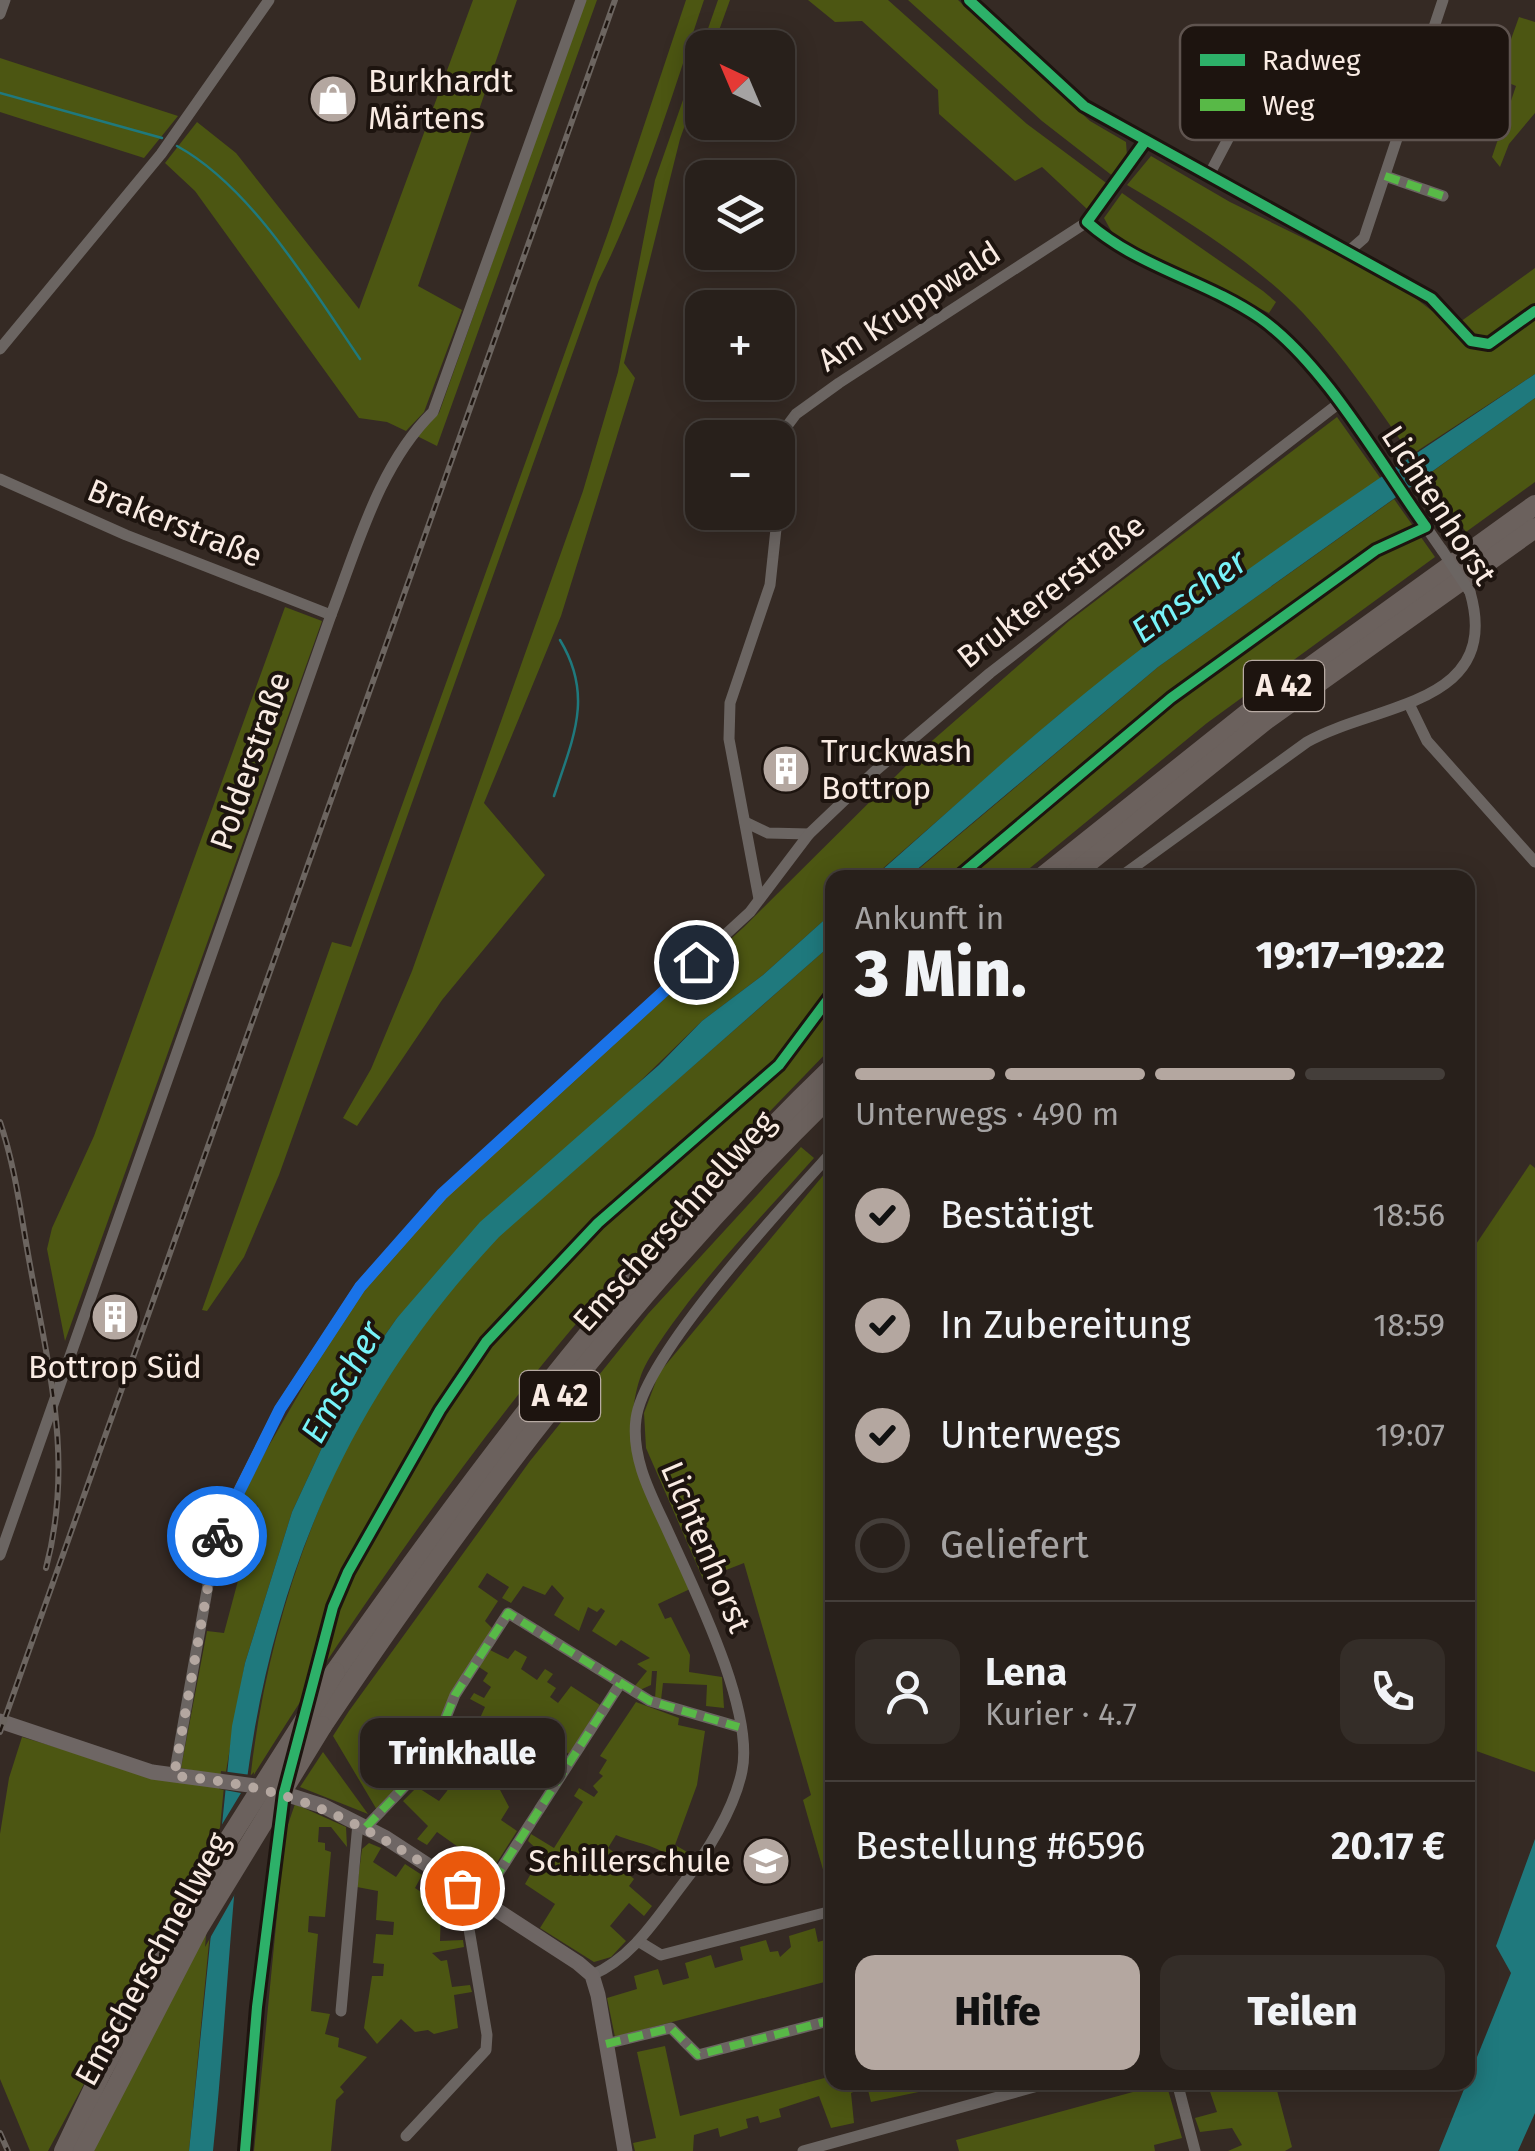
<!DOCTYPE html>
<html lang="de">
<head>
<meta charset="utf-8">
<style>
	:root { --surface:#28201b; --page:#342d28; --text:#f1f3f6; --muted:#a5a3a3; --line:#443e3a; --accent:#b4a7a0 }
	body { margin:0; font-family:"Fira Sans",sans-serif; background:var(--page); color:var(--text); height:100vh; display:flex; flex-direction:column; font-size:38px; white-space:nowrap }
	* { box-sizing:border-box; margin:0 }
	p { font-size:32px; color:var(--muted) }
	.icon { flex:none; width:55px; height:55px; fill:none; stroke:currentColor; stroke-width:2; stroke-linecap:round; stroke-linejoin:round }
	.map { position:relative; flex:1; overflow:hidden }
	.drawer { position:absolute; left:825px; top:870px; width:650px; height:1220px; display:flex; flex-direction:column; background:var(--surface); border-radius:20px; box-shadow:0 5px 25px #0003,0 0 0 2px var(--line) }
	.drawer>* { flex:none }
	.needle { width:65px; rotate:316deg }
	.fabs { position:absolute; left:685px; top:30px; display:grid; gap:20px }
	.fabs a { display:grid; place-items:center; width:110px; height:110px; border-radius:20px; background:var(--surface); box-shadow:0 5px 25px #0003,0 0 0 2px var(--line); font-size:50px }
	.pin { position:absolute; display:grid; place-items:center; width:85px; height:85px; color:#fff; margin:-42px; border:5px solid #fff; border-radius:50%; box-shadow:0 2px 10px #0007 }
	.courier { position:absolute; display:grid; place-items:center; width:100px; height:100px; margin:-50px; border:8px solid #1a73e8; border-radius:50%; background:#fff; color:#222; box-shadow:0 2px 12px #0007 }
	.bubble { position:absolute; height:70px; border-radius:20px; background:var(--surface); box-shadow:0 5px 25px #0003,0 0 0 2px var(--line); font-size:32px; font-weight:800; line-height:70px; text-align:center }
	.head em { font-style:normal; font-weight:800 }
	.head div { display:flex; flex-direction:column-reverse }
	.head { display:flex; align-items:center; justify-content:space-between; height:170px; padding:0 30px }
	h1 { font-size:65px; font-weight:800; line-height:75px }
	.bar { display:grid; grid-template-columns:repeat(4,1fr); gap:15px 10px; align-content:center; height:120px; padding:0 30px }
	.bar i { height:12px; border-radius:8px; background:var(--line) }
	.bar .on { background:var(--accent) }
	.bar p { grid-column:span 4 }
	.line { display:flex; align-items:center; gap:25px; padding:0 30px; border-top:2px solid var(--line) }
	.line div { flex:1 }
	.round { display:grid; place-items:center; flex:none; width:105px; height:105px; border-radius:20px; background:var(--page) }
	ol { padding:0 30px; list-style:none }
	li { display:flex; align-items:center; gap:30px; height:110px }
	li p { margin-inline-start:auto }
	li .icon { padding:10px; border-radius:50%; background:var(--accent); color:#111; stroke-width:4 }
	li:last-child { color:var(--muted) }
	li i { width:55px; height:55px; border:5px solid var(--line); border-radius:50% }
	.action { display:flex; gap:20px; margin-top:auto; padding:20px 30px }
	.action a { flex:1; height:115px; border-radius:20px; background:var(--accent); color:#111; font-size:40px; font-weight:800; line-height:115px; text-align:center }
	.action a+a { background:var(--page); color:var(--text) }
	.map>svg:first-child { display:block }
	.green { fill:#4c5612 }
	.water { fill:#1f797d }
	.pier { fill:#352a24 }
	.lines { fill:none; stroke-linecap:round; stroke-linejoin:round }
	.stream { stroke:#1f797d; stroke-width:2.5 }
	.street { stroke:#6b6562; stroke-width:11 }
	.secondary { stroke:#6e6664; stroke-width:15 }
	.highway { stroke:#6b615d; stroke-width:20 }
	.rail-casing { stroke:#6c6560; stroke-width:6 }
	.rail { stroke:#1d140f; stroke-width:2.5; stroke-dasharray:8; stroke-linecap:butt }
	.street-bridge { stroke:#6b6562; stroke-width:11 }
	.highway-bridge { stroke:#6b615d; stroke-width:20 }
	.quiet { stroke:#58b947; stroke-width:8; stroke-dasharray:15 8; stroke-linecap:butt }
	.cycleway-casing { stroke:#1d140f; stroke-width:16 }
	.cycleway { stroke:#2db169; stroke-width:10 }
	.done { stroke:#b4a7a0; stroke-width:10; stroke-dasharray:0 18 }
	.route { stroke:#1a73e8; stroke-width:12 }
	.labels { text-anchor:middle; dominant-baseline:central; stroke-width:8; stroke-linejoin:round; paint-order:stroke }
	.shield { fill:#1d140f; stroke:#b7aaa3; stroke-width:2.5 }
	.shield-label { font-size:30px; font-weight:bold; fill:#f9ebe3 }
	.poi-label { font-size:32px; fill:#f9ebe3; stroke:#1d140f; text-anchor:start }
	.street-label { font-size:32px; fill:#f9ebe3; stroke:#1d140f }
	.water-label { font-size:35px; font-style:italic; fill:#78f3f9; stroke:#1d140f }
	.key { fill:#1d140f; stroke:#5f544f; stroke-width:2.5 }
	.key-label { font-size:28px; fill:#f9ebe3 }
</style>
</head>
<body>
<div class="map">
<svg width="1535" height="2151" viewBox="0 0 1535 2151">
	<rect width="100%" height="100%" fill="#352a24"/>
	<g class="green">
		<polygon points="473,0 517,0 418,286 462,310 424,412 406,431 387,422 359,418 195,191 165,163 197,122 236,153 359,309"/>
		<polygon points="585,0 597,0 437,446 417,436 439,413"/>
		<path d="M686,0H704C672,95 643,193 598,282L279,1175L244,1257L207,1311L202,1310L332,942L351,947L609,230Z"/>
		<polygon points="718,0 730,0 713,47 702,48 702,77 680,139 624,363 635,378 561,616 484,803 545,875 442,1000 357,1126 343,1118 371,1069 412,971 583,491 618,372 655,180"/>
		<polygon points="808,0 888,0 1027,124 1109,185 1087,209 1042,167 1015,181 939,114 938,90 862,21 835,22"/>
		<polygon points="908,0 958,0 1090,121 1126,142 1127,156 1114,177 1042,121"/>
		<polygon points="1519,17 1535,22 1535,113 1509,144 1500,167 1492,157 1516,86 1497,78"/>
		<polygon points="0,58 178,116 144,158 0,112"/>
		<path d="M1151,156L1230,202L1397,284L1453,327L1535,268V307L1502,333L1506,336L1535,314V374L1411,455C1377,407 1344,357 1303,313C1255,263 1187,220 1127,185Z"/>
		<polygon points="1122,193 1263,291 1276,302 1269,313 1114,236 1104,218"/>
		<polygon points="1535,398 1535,482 1466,532 1426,476"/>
		<polygon points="1337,417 1381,479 1061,713 873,877 832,878 832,913 763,975 702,1021 397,1318 353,1381 292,1512 245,1663 225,1777 181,1768 207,1631 224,1633 258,1506 239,1497 350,1306 436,1204 744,927 925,747 1069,621"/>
		<polygon points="1394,499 1435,557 1207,723 1019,877 908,878 1158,667"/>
		<polygon points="285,607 322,621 65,1341 47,1249 52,1228 94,1136"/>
		<path d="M832,944V1047C757,1125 680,1203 609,1285C475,1439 358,1608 250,1781C269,1605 336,1426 450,1289C501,1228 566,1175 627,1123C696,1064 764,1004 832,944Z"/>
		<path d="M801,1147L814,1158C758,1221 695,1285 650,1357C636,1379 633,1406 631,1432L690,1589L658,1604L665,1619L671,1617L690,1655L689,1672L722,1677L724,1708L706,1706L707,1685L663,1683L661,1700L655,1698L657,1671H652L651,1685L640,1690L634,1687L647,1671L637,1664L650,1658L621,1640L616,1646L592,1631L605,1611L601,1608L597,1612L588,1607L579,1631L554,1615L564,1598L552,1585L545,1595L523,1586L511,1603L502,1598L509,1587L487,1573L478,1587L498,1601L485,1621L492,1628L435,1729L428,1728L424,1740L430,1743L414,1772L377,1810L333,1736L349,1711L530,1461L648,1314Z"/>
		<polygon points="1530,1164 1535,1168 1535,1772 1468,1748 1468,1256"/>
		<polygon points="826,1172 832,1176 832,1878 826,1880 803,1800 811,1795 744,1563 703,1579 646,1448 644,1413 659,1373"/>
		<polygon points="490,1650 508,1659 515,1650 527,1657 521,1669 537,1680 545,1669 553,1674 547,1682 556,1688 550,1697 558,1703 571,1686 600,1705 569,1754 536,1732 532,1736 537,1740 533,1748 543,1755 538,1762 532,1758 521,1776 514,1772 499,1788 509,1807 501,1820 517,1831 484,1883 481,1881 492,1863 471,1849 459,1866 453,1863 461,1849 437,1832 427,1845 417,1839 428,1826 403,1801 417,1787 439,1801 447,1791 485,1707 470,1699 474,1693 484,1698 491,1687 483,1681 488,1673 479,1667"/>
		<path d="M636,1702L679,1718L678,1725L705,1731L697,1785L675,1845L689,1853L681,1866C657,1843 643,1846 616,1835L608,1848L622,1858L600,1862L602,1872L621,1868L634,1879L629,1886L652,1906L644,1916L629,1903L610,1926L626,1941L611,1957L594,1962L540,1928L555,1904L525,1884L542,1854L528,1841L531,1834L554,1848L583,1802L574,1796L579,1788L594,1797L598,1792L593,1786L603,1776L599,1773L607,1760L600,1756Z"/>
		<polygon points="22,1737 169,1781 224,1786 189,2151 94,2151 178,1909 48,2151 30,2151 0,2079 0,1834 9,1778"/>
		<polygon points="323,1752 368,1814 300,1787"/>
		<polygon points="295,1804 346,1827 347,1847 331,1827 319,1827 318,1842 325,1843 325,1850 331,1852 325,1917 309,1916 308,1932 318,1934 311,2011 330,2014 325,2034 339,2038 338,2047 367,2057 340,2087 344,2092 336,2100 331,2151 254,2151 285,1833"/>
		<polygon points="369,1843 381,1848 373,1862 396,1877 405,1864 422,1875 415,1888 436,1902 445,1889 457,1908 441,1910 440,1941 463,1940 464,1947 432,1953 441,1961 447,1960 452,1987 470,1985 472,1992 454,1995 458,2028 434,2034 428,2030 415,2032 401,2019 377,2044 364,2028 372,1976 383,1976 384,1964 373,1963 376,1934 393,1935 394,1922 376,1920 378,1891 357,1887 362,1849"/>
		<polygon points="815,1928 818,1942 832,1938 832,1980 615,2037 607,1998 637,1989 634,1976 658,1969 663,1985 689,1978 685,1963 711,1955 715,1968 743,1960 740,1947 766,1940 770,1952 778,1951 780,1957 791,1947 789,1936"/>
		<polygon points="665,2046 680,2116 832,2076 832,2082 937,2083 928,2085 928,2090 871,2102 867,2086 851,2093 854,2123 831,2128 819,2096 779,2109 781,2117 760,2123 758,2116 746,2119 748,2128 720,2137 718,2128 694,2135 693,2151 635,2151 633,2143 656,2138 637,2052"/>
		<polygon points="1166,2083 1182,2138 1154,2145 1155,2151 959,2151 956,2140"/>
		<polygon points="1207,2083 1275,2083 1292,2147 1285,2151 1228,2151 1242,2145 1232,2128 1200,2132 1195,2118 1217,2112"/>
	</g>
	<g class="water">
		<path d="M1535,374V398L1158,667L908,877L873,878C936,823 997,766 1061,713C1210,589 1375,481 1535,374Z"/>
		<path d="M832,913V944L499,1237C367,1377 289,1537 255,1727C231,1866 228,2010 213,2151H189L232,1726L245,1663L292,1512L353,1381L397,1318L480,1222L659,1065L702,1021L763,975Z"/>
		<polygon points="1535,1839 1535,2113 1518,2151 1439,2151 1511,1973 1496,1946"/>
	</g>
	<polygon class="pier" points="221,1771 251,1775 254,1772 243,1880 205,1947 215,1836 241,1793 219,1789"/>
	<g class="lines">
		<g class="stream">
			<polyline points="0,93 162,138"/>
			<path d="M177,146C252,187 312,289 360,359"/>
			<path d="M554,796C573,738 594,696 560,640"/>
		</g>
		<g class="street">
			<polyline points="969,0 1084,106 1431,298"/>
			<polyline points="0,14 5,0"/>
			<polyline points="1385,176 1443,196"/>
			<path d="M1208,177L1256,86L1242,77L1237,56L1248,41C1269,35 1288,46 1296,66L1289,83L1279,91L1256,86"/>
			<path d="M1087,222C1138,268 1204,279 1259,318C1325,363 1394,483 1442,550"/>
			<polyline points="1348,252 1364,238 1443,0"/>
			<polyline points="0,349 161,154 269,0"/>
			<polyline points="0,479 126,535 331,615"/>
			<polyline points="1409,704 1427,741 1535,862"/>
			<polyline points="745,822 768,833 809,834"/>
			<path d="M1119,878L1307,742C1375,703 1503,706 1470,592"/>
			<polyline points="759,899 729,739 730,703 770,585 787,426 796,414 839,383 1087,222 1144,143"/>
			<path d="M0,1555L331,615C358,545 379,465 433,412L581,0"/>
			<polyline points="174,1776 217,1534 280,1409 360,1287 442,1195 750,912 809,834 874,772 990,673 1338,404"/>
			<polyline points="366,1827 428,1762 455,1695 508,1613 650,1701 739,1727"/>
			<polyline points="481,1900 620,1684"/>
			<polyline points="638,1941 661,1955 832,1911"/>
			<path d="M592,1975C632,1958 656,1919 682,1885C706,1854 734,1810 742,1771C755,1709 692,1585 666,1527C650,1493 631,1457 636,1419C644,1355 785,1204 832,1152"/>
			<polyline points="341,2011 358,1823"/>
			<polyline points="606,2044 671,2028 698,2055 832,2020"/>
			<polyline points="1177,2082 1195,2151"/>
			<polyline points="406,2136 486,2050 487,2035 462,1888"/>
			<polyline points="803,2151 1052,2082"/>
		</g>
		<polyline class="secondary" points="0,1721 152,1772 263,1787 323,1806 386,1838 578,1963 592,1975 598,1995 625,2151"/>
		<g class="highway">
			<polyline points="1041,878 1259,704 1535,505"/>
			<polyline points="1069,878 1267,719 1535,528"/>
			<path d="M335,1672C485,1458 643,1250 832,1068"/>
			<path d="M322,1726C474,1500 637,1285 832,1094"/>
			<polyline points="64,2151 100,2075"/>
		</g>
		<g class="rail-casing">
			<g id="rail">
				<path d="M0,1122C16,1169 21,1217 30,1265C49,1370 74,1462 46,1568"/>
				<polyline points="0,1732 615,0"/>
				<polyline points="0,2133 8,2151"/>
			</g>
		</g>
		<use href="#rail" class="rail"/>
		<polyline class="street-bridge" points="1442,550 1470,592"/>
		<g class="highway-bridge">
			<polyline points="100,2075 226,1844 335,1672"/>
			<polyline points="83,2151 199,1927 322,1726"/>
		</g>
		<g class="quiet">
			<polyline points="1385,176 1443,196"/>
			<polyline points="366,1827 428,1762 455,1695 508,1613 650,1701 739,1727"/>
			<polyline points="481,1900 620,1684"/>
			<polyline points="606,2044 671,2028 698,2055 832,2020"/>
		</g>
		<g class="cycleway-casing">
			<g id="cycleway">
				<polyline points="969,0 1084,106 1431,298 1471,341 1489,344 1535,311"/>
				<path d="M957,878L1171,698L1376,550L1426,527C1380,463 1324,363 1260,318C1205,280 1139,268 1087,222L1144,143"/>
				<polyline points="245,2151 257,2007 284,1793 333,1607 348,1572 440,1410 486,1342 598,1223 779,1065 832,994"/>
			</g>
		</g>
		<use href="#cycleway" class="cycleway"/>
	</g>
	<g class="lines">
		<path class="done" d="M217,1536L174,1776C298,1786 360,1822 462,1888"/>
		<polyline class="route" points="217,1536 280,1409 360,1287 442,1194 696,962"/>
	</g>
	<defs>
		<g id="shop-disc" transform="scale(2.5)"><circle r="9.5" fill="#b4a7a0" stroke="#1d140f"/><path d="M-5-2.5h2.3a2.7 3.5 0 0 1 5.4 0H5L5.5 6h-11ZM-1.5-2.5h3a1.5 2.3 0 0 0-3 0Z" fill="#fff"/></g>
		<g id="building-disc" transform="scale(2.5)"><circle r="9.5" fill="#b4a7a0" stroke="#1d140f"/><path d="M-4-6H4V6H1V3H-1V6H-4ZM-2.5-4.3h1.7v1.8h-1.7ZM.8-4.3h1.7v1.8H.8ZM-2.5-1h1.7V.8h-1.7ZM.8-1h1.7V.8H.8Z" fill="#fff"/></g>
		<g id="school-disc" transform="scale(2.5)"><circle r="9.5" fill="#b4a7a0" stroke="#1d140f"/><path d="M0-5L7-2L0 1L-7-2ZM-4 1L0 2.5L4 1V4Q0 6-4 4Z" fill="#fff"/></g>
	</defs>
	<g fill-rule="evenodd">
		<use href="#shop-disc" x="333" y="99"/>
		<use href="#building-disc" x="786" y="769"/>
		<use href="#building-disc" x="115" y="1317"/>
		<use href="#school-disc" x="766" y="1861"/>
	</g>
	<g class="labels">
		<g class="shield">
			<rect x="1244" y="661" width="80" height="50" rx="8"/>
			<rect x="520" y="1371" width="80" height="50" rx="8"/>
		</g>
		<g class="shield-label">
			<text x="1284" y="686">A 42</text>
			<text x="560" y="1396">A 42</text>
		</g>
		<g class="poi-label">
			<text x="368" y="81">Burkhardt<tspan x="368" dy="37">Märtens</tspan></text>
			<text x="821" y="751">Truckwash<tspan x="821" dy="37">Bottrop</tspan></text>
			<text x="115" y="1367" text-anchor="middle">Bottrop Süd</text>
			<text x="731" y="1861" text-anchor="end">Schillerschule</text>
		</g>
		<g class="street-label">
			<text transform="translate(909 306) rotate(-33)">Am Kruppwald</text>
			<text transform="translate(1439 505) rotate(57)">Lichtenhorst</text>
			<text transform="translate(175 523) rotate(22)">Brakerstraße</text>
			<text transform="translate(1051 591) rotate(-38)">Bruktererstraße</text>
			<text transform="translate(250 761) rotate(-71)">Polderstraße</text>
			<text transform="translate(674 1221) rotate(-48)">Emscherschnellweg</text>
			<text transform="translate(706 1547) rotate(67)">Lichtenhorst</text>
			<text transform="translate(152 1959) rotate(-61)">Emscherschnellweg</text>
		</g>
		<g class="water-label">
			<text transform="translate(1189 596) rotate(-36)">Emscher</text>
			<text transform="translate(342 1382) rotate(-61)">Emscher</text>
		</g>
	</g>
	<rect x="1180" y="25" width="330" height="115" rx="15" class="key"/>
	<rect x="1200" y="54" width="45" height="12" fill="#2db169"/>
	<rect x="1200" y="99" width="45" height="12" fill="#58b947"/>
	<g class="key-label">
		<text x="1262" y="70">Radweg</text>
		<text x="1262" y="115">Weg</text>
	</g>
</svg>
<div class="fabs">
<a><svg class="needle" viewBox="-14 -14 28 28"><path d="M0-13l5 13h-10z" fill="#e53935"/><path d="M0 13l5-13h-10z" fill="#a5a3a3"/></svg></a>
<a><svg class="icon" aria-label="layers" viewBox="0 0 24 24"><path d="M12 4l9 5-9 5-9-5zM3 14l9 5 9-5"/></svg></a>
<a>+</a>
<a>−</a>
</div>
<div class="pin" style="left:462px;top:1888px;background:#ea580c"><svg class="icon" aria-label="bag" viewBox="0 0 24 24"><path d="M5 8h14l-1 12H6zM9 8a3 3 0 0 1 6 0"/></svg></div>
<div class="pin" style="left:696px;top:962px;background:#1f2937"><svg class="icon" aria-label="home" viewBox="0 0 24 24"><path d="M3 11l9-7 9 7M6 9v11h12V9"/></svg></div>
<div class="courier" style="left:217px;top:1536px"><svg class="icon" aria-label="bike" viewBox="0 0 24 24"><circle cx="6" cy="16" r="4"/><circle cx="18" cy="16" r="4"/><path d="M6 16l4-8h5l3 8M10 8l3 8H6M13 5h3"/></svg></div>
<div class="bubble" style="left:360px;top:1718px;width:205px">Trinkhalle</div>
<section class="drawer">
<div class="head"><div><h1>3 Min.</h1><p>Ankunft in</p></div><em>19:17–19:22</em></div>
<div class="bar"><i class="on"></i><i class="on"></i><i class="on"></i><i></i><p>Unterwegs · 490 m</p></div>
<ol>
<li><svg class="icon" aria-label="check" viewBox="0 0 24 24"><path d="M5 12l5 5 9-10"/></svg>Bestätigt<p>18:56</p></li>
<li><svg class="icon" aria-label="check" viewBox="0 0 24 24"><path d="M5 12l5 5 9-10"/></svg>In Zubereitung<p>18:59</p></li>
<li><svg class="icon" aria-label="check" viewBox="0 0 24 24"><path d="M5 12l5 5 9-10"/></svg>Unterwegs<p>19:07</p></li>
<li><i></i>Geliefert</li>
</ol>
<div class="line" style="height:180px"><a class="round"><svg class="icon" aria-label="person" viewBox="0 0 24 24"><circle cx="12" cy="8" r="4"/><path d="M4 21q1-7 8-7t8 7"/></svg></a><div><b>Lena</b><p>Kurier · 4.7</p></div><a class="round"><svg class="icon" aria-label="phone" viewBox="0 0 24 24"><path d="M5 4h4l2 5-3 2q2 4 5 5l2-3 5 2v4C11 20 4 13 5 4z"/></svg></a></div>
<div class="line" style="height:130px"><div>Bestellung #6596</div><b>20.17 €</b></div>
<div class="action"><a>Hilfe</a><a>Teilen</a></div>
</section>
</div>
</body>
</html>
